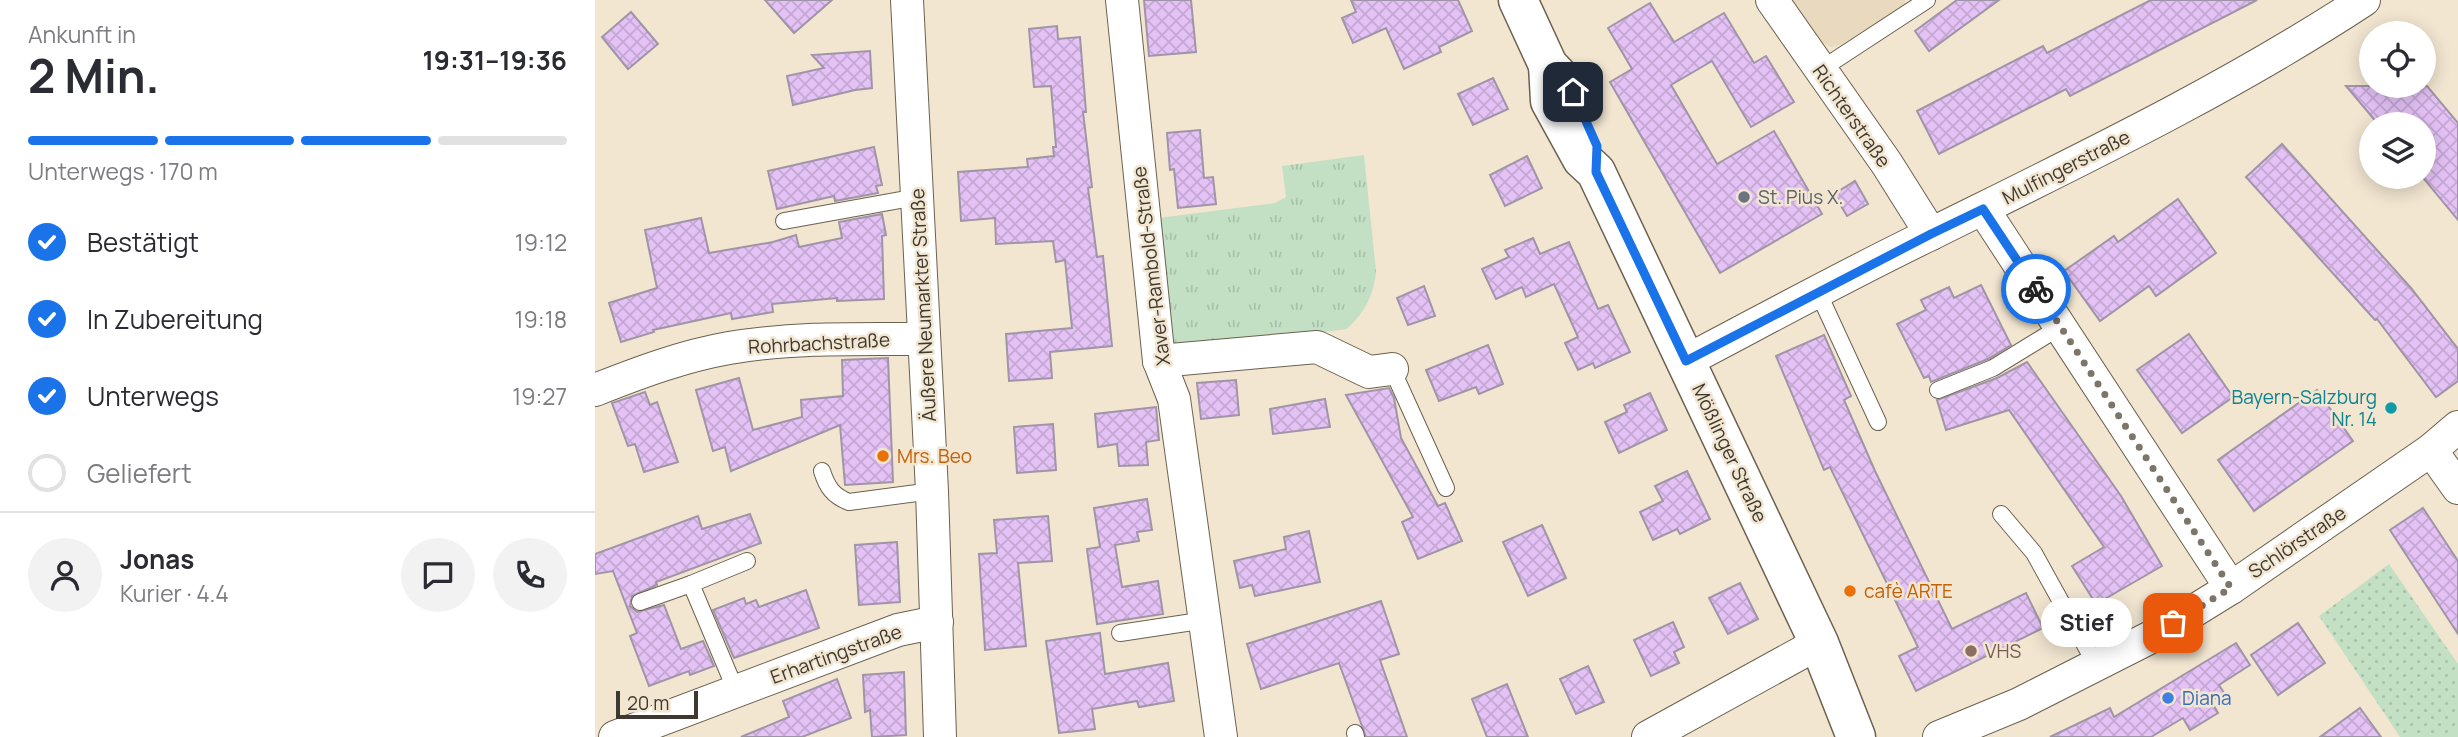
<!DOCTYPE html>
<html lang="de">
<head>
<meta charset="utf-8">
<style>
	:root { --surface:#fff; --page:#f2f2f3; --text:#2b2b33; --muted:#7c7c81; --line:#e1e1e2; --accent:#1a73e8 }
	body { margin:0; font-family:Manrope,sans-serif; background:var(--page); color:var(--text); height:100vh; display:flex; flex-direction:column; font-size:26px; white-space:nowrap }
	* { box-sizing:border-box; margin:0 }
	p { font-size:23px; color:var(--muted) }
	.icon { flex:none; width:38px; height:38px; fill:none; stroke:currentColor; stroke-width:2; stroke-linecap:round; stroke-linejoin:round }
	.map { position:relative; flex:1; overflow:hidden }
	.sheet { display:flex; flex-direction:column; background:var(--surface); width:595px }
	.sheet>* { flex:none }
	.buttons { position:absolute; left:1764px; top:21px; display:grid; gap:14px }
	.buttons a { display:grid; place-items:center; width:77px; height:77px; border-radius:50%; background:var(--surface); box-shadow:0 4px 18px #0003; font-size:35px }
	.scale { position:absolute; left:21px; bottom:18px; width:82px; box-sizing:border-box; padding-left:7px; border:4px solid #3d3830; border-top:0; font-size:19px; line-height:24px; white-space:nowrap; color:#3d3830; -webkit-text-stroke:5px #f2e6d1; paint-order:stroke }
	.pin { position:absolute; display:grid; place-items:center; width:60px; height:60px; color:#fff; margin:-30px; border-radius:14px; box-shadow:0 4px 10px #0006 }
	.courier { position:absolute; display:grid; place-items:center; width:70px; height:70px; margin:-35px; border:5px solid #1a73e8; border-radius:50%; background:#fff; color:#222; box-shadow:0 2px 9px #0007 }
	.bubble { position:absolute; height:49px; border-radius:24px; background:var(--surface); box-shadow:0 4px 18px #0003; font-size:23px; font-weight:700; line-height:49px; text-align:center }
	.summary em { font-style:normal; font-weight:700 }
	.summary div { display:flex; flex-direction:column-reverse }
	.summary { display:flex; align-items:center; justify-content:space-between; height:119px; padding:0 28px }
	h1 { font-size:46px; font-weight:700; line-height:52px }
	.bar { display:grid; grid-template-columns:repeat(4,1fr); gap:10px 7px; align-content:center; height:84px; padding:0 28px }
	.bar i { height:9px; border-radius:5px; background:var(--line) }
	.bar .on { background:var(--accent) }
	.bar p { grid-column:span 4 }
	.line { display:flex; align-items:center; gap:18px; padding:0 28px; border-top:2px solid var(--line) }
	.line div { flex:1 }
	.round { display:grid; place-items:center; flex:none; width:74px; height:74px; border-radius:37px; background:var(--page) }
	ol { padding:0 28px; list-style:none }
	li { display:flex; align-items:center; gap:21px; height:77px }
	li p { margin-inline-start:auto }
	li .icon { padding:7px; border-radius:50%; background:var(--accent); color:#fff; stroke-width:4 }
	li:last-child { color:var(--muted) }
	li i { width:38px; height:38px; border:4px solid var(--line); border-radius:50% }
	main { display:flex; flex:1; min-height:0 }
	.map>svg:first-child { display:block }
	.built { fill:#e9dabf }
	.park { fill:url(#park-tufts) }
	.garden { fill:url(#garden-dots) }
	.building { fill:url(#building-cross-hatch); stroke:#a094a7; stroke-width:2 }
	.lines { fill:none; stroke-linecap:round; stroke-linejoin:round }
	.service-casing { stroke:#6b614f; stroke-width:18 }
	.minor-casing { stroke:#6b614f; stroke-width:34 }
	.tertiary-casing { stroke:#6b614f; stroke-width:41 }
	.service { stroke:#fff; stroke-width:16 }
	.minor { stroke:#fff; stroke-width:32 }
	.tertiary { stroke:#fff; stroke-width:38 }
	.done { stroke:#7c7568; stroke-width:7; stroke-dasharray:0 12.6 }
	.route { stroke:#1a73e8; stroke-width:9 }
	.worship-dot { fill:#6b7280; stroke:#f2e6d1; stroke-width:2.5 }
	.culture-dot { fill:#0f9aa8; stroke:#f2e6d1; stroke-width:2.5 }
	.food-dot { fill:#e8710a; stroke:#f2e6d1; stroke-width:2.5 }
	.education-dot { fill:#8d6e63; stroke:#f2e6d1; stroke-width:2.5 }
	.shop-dot { fill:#3f7fe0; stroke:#f2e6d1; stroke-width:2.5 }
	.labels { text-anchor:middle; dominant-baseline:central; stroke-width:5; stroke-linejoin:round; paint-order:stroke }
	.street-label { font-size:19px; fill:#3d3830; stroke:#f2e6d1 }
	.worship-label { font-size:19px; fill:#5b616d; stroke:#f2e6d1; text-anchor:start }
	.culture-label { font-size:19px; fill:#0d838f; stroke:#f2e6d1; text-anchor:end }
	.food-label { font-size:19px; fill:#c56008; stroke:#f2e6d1; text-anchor:start }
	.education-label { font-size:19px; fill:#785e54; stroke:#f2e6d1; text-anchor:start }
	.shop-label { font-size:19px; fill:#366cbe; stroke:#f2e6d1; text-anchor:start }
</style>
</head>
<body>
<main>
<section class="sheet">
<div class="summary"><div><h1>2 Min.</h1><p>Ankunft in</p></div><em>19:31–19:36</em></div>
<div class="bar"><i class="on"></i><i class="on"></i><i class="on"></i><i></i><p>Unterwegs · 170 m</p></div>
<ol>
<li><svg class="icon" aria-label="check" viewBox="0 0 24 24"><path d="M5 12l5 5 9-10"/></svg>Bestätigt<p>19:12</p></li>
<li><svg class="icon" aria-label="check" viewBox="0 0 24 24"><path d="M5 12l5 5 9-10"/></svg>In Zubereitung<p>19:18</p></li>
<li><svg class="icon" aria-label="check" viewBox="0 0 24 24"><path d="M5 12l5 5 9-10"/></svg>Unterwegs<p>19:27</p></li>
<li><i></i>Geliefert</li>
</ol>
<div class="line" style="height:126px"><a class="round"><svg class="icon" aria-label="person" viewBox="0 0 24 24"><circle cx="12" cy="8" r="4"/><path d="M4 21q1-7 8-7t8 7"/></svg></a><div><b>Jonas</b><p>Kurier · 4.4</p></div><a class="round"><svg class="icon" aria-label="chat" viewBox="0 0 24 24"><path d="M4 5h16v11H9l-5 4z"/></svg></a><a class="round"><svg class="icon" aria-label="phone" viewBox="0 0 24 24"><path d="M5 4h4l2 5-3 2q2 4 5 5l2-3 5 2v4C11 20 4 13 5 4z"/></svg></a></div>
</section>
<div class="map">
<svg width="1863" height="737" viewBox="0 0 1863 737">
	<defs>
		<pattern id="park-tufts" width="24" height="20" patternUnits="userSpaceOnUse" patternTransform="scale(1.75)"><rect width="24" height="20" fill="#c3e0c4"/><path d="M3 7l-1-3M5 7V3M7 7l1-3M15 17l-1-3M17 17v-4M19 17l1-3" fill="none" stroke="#a8c1a9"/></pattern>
		<pattern id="garden-dots" width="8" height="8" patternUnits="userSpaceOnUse" patternTransform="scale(1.75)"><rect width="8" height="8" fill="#c3e0c4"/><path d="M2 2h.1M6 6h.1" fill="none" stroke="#a8c1a9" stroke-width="1.8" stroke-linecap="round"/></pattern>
		<pattern id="building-cross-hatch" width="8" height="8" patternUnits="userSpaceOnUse" patternTransform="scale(1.75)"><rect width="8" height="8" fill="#e4c2f6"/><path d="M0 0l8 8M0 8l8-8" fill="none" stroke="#c4a7d3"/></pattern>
	</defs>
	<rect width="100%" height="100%" fill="#f2e6d1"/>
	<polygon class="built" points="1195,0 1310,0 1310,6 1245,45 1236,47 1226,42 1215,30"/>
	<path class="park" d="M769,155L781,271C779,295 770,312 752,329L589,350L578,347L563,218L680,203L691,197L687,166Z"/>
	<polygon class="garden" points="1794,564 1863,664 1863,737 1805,737 1724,616"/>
	<g class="building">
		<polygon points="170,0 237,0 199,33"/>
		<polygon points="549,0 596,0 601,52 554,56"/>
		<polygon points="756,0 863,0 877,31 844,47 846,52 809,69 791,28 758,43 747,18 761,12"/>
		<polygon points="1362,0 1404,0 1334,51 1320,31"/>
		<polygon points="1556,0 1662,0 1475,96 1471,89 1344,154 1322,111 1448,46 1452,53"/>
		<polygon points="1055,3 1079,42 1129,13 1159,63 1171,56 1199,102 1156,127 1117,61 1076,85 1122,164 1179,131 1227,214 1125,273 1015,82 1037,69 1013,28"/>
		<polygon points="36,12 63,44 33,69 7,37"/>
		<polygon points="462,26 463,39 485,37 491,112 488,112 497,187 493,188 502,257 508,256 517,346 455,352 457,378 414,381 411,334 477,328 470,260 461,262 458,241 401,244 400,218 366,221 363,172 433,167 432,159 459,156 458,147 461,147 456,86 439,87 434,29"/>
		<polygon points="275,51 277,88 260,90 198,105 192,76 229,68 217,55"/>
		<polygon points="898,78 913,109 878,125 863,94"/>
		<polygon points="1751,86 1832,86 1863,123 1863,220 1829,179 1829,124 1783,124"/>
		<polygon points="605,130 609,178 618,177 621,204 583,208 579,169 575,170 572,133"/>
		<polygon points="1687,144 1816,288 1863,349 1863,381 1841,397 1782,319 1780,320 1651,177"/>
		<polygon points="279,147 287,185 281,186 283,193 240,201 239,196 182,209 173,171"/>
		<polygon points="932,156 947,188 910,206 895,175"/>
		<polygon points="1260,181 1273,204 1252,216 1239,194"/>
		<polygon points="1583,199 1621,253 1561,296 1554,286 1505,321 1469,271 1519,236 1523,242"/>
		<polygon points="287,214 291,235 287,236 289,299 242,301 242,298 177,304 178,312 137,319 136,313 58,330 59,332 26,342 14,303 62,288 50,230 106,218 114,253 178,242 201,235 204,247 247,238 244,222"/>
		<polygon points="938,238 945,254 974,242 1003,309 1013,305 1035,352 1000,368 998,363 983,370 970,343 983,337 959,284 931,297 927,287 901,299 887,269 914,257 910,250"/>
		<polygon points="1386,285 1416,345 1393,359 1336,382 1334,376 1329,378 1302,324 1331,310 1326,300 1354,287 1359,298"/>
		<polygon points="829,286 840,316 813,325 802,298"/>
		<polygon points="1594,334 1638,397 1587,433 1542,370"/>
		<polygon points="1229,335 1256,396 1249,400 1280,471 1357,629 1431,593 1448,628 1321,691 1304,656 1323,647 1235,467 1229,470 1181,356"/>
		<polygon points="893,345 908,384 884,394 881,387 844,401 831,370"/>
		<polygon points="293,358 298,482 250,485 245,425 136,471 130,447 118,451 101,390 144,378 158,430 207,417 206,400 248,396 247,360"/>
		<polygon points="1432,362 1526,496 1567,566 1501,604 1477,566 1509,547 1414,410 1351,430 1342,400 1402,378"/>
		<polygon points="641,380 644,415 606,419 602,383"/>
		<polygon points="794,388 799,398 806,438 843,506 850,503 867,541 823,559 807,522 818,517 751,395"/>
		<polygon points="1722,390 1758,441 1659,511 1623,460"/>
		<polygon points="50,392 55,405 62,402 83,462 49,472 40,444 33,446 17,403"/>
		<polygon points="1055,393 1072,430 1024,453 1010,422 1032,412 1029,405"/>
		<polygon points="730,399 735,427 678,434 675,409"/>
		<polygon points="561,407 564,440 551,442 553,465 524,466 522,444 503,447 500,414"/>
		<polygon points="458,424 461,470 422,473 419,427"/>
		<polygon points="1092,471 1115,519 1085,534 1082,529 1058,540 1045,512 1068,501 1060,486"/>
		<polygon points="552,499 557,530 542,532 544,541 520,545 527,587 563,581 568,614 502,624 492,549 505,547 499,508"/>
		<polygon points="1828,508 1863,561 1863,634 1795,530"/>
		<polygon points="155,514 166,543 61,582 62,585 37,596 35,606 42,612 69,605 86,649 108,641 119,666 95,675 94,671 54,686 35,636 42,633 18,571 0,574 0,554 103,516 107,529"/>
		<polygon points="453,516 457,561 423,563 431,646 390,650 384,554 402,553 399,520"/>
		<polygon points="947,525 971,578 933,596 908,542"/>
		<polygon points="714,531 725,582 660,596 657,585 645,588 639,561 691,549 689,537"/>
		<polygon points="302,542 305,602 264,605 260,545"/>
		<polygon points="1145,583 1163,619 1133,634 1114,598"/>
		<polygon points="211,590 224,628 139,658 118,610 149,598 151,604 161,600 164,607"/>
		<polygon points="786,601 804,654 785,660 812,737 771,737 744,663 666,689 652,644"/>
		<polygon points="1078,622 1089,647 1079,652 1084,663 1056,676 1039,640"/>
		<polygon points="1703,623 1730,663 1683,695 1656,655"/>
		<polygon points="505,633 510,674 573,663 579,701 544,707 542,701 497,709 500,729 464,733 451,641"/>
		<polygon points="1641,643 1655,665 1624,685 1629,693 1616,701 1623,713 1595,730 1588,718 1556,737 1455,737 1515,708 1519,717"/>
		<polygon points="993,666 1009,702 981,714 965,679"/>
		<polygon points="309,672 311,735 277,737 275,710 270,712 268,675"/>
		<polygon points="242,679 256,718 207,737 146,737 194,717 188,701"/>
		<polygon points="912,684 933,737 892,737 877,699"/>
		<polygon points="1765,708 1786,737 1725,737"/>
	</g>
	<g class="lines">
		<g class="service-casing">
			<g id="service">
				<polyline points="1225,70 1332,0"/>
				<polyline points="189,221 322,197"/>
				<polyline points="1223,292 1283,422"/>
				<polyline points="797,369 851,488"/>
				<polyline points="1343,390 1398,368 1465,327"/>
				<path d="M227,471C232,487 238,496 254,502L337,491"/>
				<polyline points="1406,514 1439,553 1501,665"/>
				<polyline points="45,602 96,584"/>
				<polyline points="525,633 611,620"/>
				<polyline points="141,691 96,584 152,561"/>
				<polyline points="760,733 761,737"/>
			</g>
		</g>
		<g class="minor-casing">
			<g id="minor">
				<polyline points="312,0 337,491 345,737"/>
				<polyline points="527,0 564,361 579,399 626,737"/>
				<polyline points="1177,0 1292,164 1336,234"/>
				<polyline points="1388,209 1636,588"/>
				<polyline points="564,361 722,347 774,372 797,369"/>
				<path d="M1091,361C1173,318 1253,274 1336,234C1483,161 1632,90 1769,0"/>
				<path d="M0,390C43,373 88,356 134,348C199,337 264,339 329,339"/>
				<polyline points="1836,450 1863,488"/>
				<polyline points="20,737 303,630 342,622"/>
				<polyline points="1053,737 1224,643"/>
				<polyline points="1344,737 1424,704 1560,635 1636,588 1704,541 1836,450 1863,427"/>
			</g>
		</g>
		<g class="tertiary-casing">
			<g id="tertiary">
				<polyline points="923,0 953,65 970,83"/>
				<polyline points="953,65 955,101 987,159 1001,172 1224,643 1261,737"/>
			</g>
		</g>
		<use href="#service" class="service"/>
		<use href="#minor" class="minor"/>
		<use href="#tertiary" class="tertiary"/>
	</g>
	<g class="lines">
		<polyline class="done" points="1441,289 1636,588 1578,623"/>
		<polyline class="route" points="978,92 1002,146 1001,172 1091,361 1336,234 1388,209 1441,289"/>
	</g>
	<circle class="worship-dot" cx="1149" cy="197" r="7"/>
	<circle class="culture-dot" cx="1796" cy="408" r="7"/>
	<g class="food-dot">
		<circle cx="288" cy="456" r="7"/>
		<circle cx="1255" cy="591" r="7"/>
	</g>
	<circle class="education-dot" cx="1376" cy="651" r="7"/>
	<circle class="shop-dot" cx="1573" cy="698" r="7"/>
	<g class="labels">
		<g class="street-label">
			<text transform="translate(1257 116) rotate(55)">Richterstraße</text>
			<text transform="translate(1471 167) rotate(-27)">Mulfingerstraße</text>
			<text transform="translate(556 266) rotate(-97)">Xaver-Rambold-Straße</text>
			<text transform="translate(328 305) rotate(-93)">Äußere Neumarkter Straße</text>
			<text transform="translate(224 343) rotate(-3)">Rohrbachstraße</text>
			<text transform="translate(1135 453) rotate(65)">Mößlinger Straße</text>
			<text transform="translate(1702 542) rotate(-34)">Schlörstraße</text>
			<text transform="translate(241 654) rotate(-20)">Erhartingstraße</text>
		</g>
		<g class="worship-label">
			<text x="1163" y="197">St. Pius X.</text>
		</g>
		<g class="culture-label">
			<text x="1782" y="397">Bayern-Salzburg<tspan x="1782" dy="22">Nr. 14</tspan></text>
		</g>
		<g class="food-label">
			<text x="302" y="456">Mrs. Beo</text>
			<text x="1269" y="591">cafè ARTE</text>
		</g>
		<g class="education-label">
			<text x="1390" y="651">VHS</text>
		</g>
		<g class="shop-label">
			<text x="1587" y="698">Diana</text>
		</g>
	</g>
</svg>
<div class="buttons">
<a><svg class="icon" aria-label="locate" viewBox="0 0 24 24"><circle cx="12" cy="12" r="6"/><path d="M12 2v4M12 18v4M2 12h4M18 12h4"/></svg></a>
<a><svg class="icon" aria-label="layers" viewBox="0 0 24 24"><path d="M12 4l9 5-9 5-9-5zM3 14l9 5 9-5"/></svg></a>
</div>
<div class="scale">20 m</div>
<div class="pin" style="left:1578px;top:623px;background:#ea580c"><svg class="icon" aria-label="bag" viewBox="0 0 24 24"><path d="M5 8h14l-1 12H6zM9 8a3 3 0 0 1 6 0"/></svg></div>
<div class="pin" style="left:978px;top:92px;background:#1f2937"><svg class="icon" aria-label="home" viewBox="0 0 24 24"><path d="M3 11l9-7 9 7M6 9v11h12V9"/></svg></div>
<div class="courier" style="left:1441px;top:289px"><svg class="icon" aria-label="bike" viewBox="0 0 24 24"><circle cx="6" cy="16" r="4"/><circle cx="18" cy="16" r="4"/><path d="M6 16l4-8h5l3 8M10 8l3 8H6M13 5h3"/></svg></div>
<div class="bubble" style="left:1446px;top:598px;width:91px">Stief</div>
</div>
</main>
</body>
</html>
